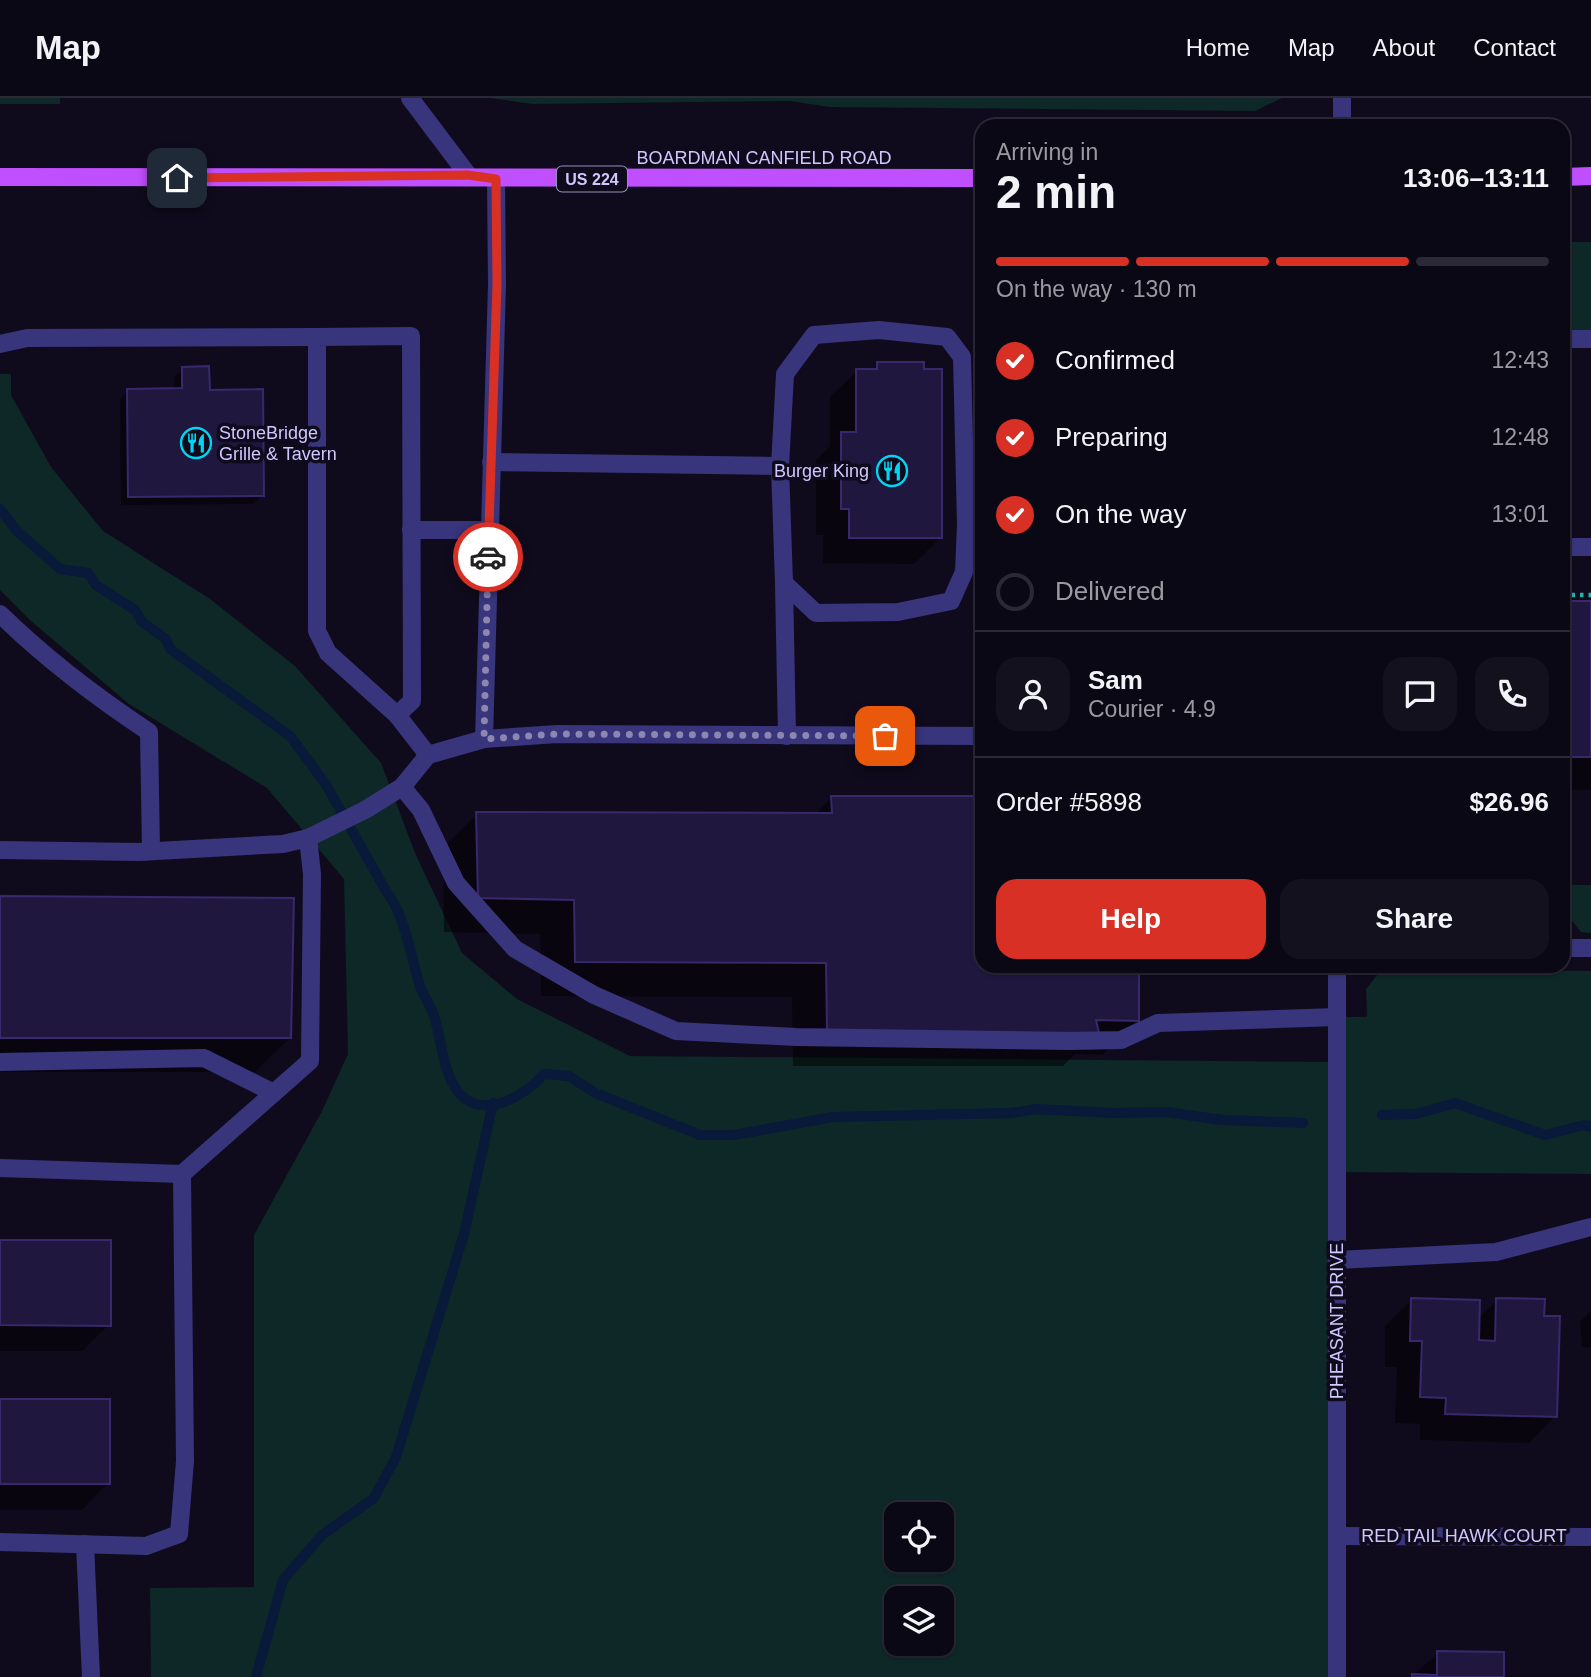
<!DOCTYPE html>
<html lang="en">
<head>
<meta charset="utf-8">
<style>
	:root { --surface:#0b0816; --page:#14111f; --text:#f1f3f6; --muted:#9a9aa1; --line:#2b2935; --accent:#d93025 }
	body { margin:0; font-family:Helvetica,sans-serif; background:var(--page); color:var(--text); height:100vh; display:flex; flex-direction:column; font-size:26px; white-space:nowrap }
	* { box-sizing:border-box; margin:0 }
	p { font-size:23px; color:var(--muted) }
	.icon { flex:none; width:38px; height:38px; fill:none; stroke:currentColor; stroke-width:2; stroke-linecap:round; stroke-linejoin:round }
	.map { position:relative; flex:1; overflow:hidden }
	.panel { position:absolute; left:975px; top:21px; width:595px; height:854px; display:flex; flex-direction:column; background:var(--surface); border-radius:21px; box-shadow:0 2px 5px #0004,0 0 0 2px var(--line) }
	.panel>* { flex:none }
	.buttons { position:absolute; left:884px; top:1404px; display:grid; gap:14px }
	.buttons a { display:grid; place-items:center; width:70px; height:70px; border-radius:14px; background:var(--surface); box-shadow:0 2px 5px #0004,0 0 0 2px var(--line); font-size:35px }
	.pin { position:absolute; display:grid; place-items:center; width:60px; height:60px; color:#fff; margin:-30px; border-radius:14px; box-shadow:0 4px 10px #0006 }
	.courier { position:absolute; display:grid; place-items:center; width:70px; height:70px; margin:-35px; border:5px solid #d93025; border-radius:50%; background:#fff; color:#222; box-shadow:0 2px 9px #0007 }
	.overview em { font-style:normal; font-weight:800 }
	.overview div { display:flex; flex-direction:column-reverse }
	.overview { display:flex; align-items:center; justify-content:space-between; height:119px; padding:0 21px }
	h1 { font-size:46px; font-weight:800; line-height:52px }
	.bar { display:grid; grid-template-columns:repeat(4,1fr); gap:10px 7px; align-content:center; height:84px; padding:0 21px }
	.bar i { height:9px; border-radius:5px; background:var(--line) }
	.bar .on { background:var(--accent) }
	.bar p { grid-column:span 4 }
	.line { display:flex; align-items:center; gap:18px; padding:0 21px; border-top:2px solid var(--line) }
	.line div { flex:1 }
	.round { display:grid; place-items:center; flex:none; width:74px; height:74px; border-radius:21px; background:var(--page) }
	ol { padding:0 21px; list-style:none }
	li { display:flex; align-items:center; gap:21px; height:77px }
	li p { margin-inline-start:auto }
	li .icon { padding:7px; border-radius:50%; background:var(--accent); color:#fff; stroke-width:4 }
	li:last-child { color:var(--muted) }
	li i { width:38px; height:38px; border:4px solid var(--line); border-radius:50% }
	.action { display:flex; gap:14px; margin-top:auto; padding:14px 21px }
	.action a { flex:1; height:80px; border-radius:21px; background:var(--accent); color:#fff; font-size:28px; font-weight:800; line-height:80px; text-align:center }
	.action a+a { background:var(--page); color:var(--text) }
	header { display:flex; align-items:center; gap:42px; box-sizing:border-box; height:98px; padding:0 35px; background:var(--surface); border-bottom:2px solid var(--line) }
	header strong { font-size:33px }
	nav { display:flex; gap:38px; margin-inline-start:auto; font-size:24px }
	.map>svg:first-child { display:block }
	.green { fill:#0e2727; fill-rule:evenodd }
	.shadow { fill:#0007 }
	.lines { fill:none; stroke-linecap:round; stroke-linejoin:round }
	.stream { stroke:#08193a; stroke-width:10 }
	.building { fill:#20173f; stroke:#37296b; stroke-width:2 }
	.path { stroke:#2bb0aa; stroke-width:4.5; stroke-dasharray:3.5 5; stroke-linecap:butt }
	.service { stroke:#39357d; stroke-width:18 }
	.minor { stroke:#39357d; stroke-width:18 }
	.primary { stroke:#c04fff; stroke-width:18 }
	.done { stroke:#8c86b0; stroke-width:7; stroke-dasharray:0 12.6 }
	.route { stroke:#d93025; stroke-width:9 }
	.labels { text-anchor:middle; dominant-baseline:central; stroke-width:7; stroke-linejoin:round; paint-order:stroke }
	.shield { fill:#0f0b1d; stroke:#958fbb; stroke-width:2 }
	.shield-label { font-size:16px; font-weight:bold; fill:#cfc8ff }
	.street-label { font-size:18px; fill:#cfc8ff; stroke:#0f0b1d }
	.poi-label { font-size:18px; fill:#cfc8ff; stroke:#0f0b1d; text-anchor:start }
</style>
</head>
<body>
<header>
<strong>Map</strong>
<nav><a>Home</a><a>Map</a><a>About</a><a>Contact</a></nav>
</header>
<div class="map">
<svg width="1591" height="1579" viewBox="0 0 1591 1579">
	<rect width="100%" height="100%" fill="#0f0b1d"/>
	<g class="green">
		<rect x="0" y="0" width="60" height="6"/>
		<polygon points="490,0 1282,0 1255,13 830,9 790,3 532,6"/>
		<polygon points="1563,144 1591,144 1591,238 1563,237"/>
		<path d="M0,276H11V297L51,369L103,433L210,501L295,568L381,665L415,755L462,855L517,901L630,958L1337,964V919H1367L1366,891L1382,871L1591,873V1076L1338,1074L1337,1579H151L150,1490L254,1489V1137L322,1013L348,956L344,781L267,690L129,606L31,523L0,492ZM896,1416H942V1461H896ZM896,1500H942V1545H896Z"/>
		<polygon points="1565,787 1591,787 1591,835 1581,834 1564,813"/>
	</g>
	<g class="shadow">
		<polygon points="878,266 940,440 914,466 823,465 823,437 816,437 816,362 830,348 830,299 857,273 872,273"/>
		<polygon points="183,271 208,294 262,397 254,406 121,407 120,301 128,292 174,292 174,279"/>
		<rect x="1563" y="505" width="28" height="187"/>
		<polygon points="832,699 982,868 1137,868 1137,922 1103,957 1075,956 1063,968 793,968 792,899 541,898 540,836 444,834 443,750 477,716 815,716"/>
		<polygon points="0,800 290,940 255,974 0,974"/>
		<polygon points="0,1143 109,1227 82,1253 0,1253"/>
		<polygon points="1412,1202 1478,1221 1497,1202 1543,1219 1555,1318 1529,1345 1420,1342 1420,1326 1395,1325 1397,1269 1385,1269 1385,1228"/>
		<polygon points="1591,1213 1591,1249 1582,1249 1580,1224"/>
		<polygon points="0,1303 108,1385 82,1412 0,1412"/>
		<polygon points="1438,1555 1502,1579 1411,1579"/>
	</g>
	<g class="lines">
		<g class="stream">
			<path d="M0,411L16,432L60,471L88,475L96,487L135,512L142,524L166,541L170,551L290,638L325,685L386,793C406,819 410,857 420,888C424,899 431,908 434,918C442,942 442,974 459,995C484,1023 526,997 544,976L569,978L595,995L700,1037H734L833,1019L1011,1015L1036,1011L1112,1015L1167,1014L1222,1022L1303,1025"/>
			<polyline points="1382,1017 1416,1016 1455,1005 1545,1037 1584,1027 1591,1029"/>
			<polyline points="256,1579 283,1482 322,1437 374,1400 396,1359 464,1136 493,1005"/>
		</g>
	</g>
	<g class="building">
		<polygon points="877,264 924,264 924,271 942,271 942,440 849,440 849,411 841,411 841,334 856,334 856,271 877,271"/>
		<polygon points="209,268 210,292 263,291 264,398 128,399 127,291 182,290 182,269"/>
		<rect x="1563" y="503" width="28" height="156"/>
		<polygon points="831,698 982,698 982,868 1139,868 1139,923 1096,922 1099,935 827,934 826,865 575,864 574,802 478,800 476,714 832,715"/>
		<polygon points="0,798 294,800 291,940 0,940"/>
		<polygon points="0,1142 111,1142 111,1228 0,1227"/>
		<polygon points="1411,1200 1480,1202 1479,1242 1495,1243 1496,1200 1545,1201 1544,1218 1560,1218 1557,1319 1445,1316 1446,1300 1420,1299 1422,1243 1410,1243"/>
		<rect x="0" y="1301" width="110" height="85"/>
		<polygon points="1437,1553 1504,1554 1504,1579 1412,1579 1412,1576 1437,1577"/>
	</g>
	<g class="lines">
		<polyline class="path" points="1563,497 1591,497"/>
		<g class="service">
			<polyline points="410,0 468,77"/>
			<polyline points="1342,28 1342,0"/>
			<polygon points="879,232 947,239 962,259 966,426 964,474 951,503 898,514 816,515 784,485 780,368 785,276 814,237"/>
			<polygon points="411,238 412,603 397,617 328,555 317,533 317,239"/>
			<polyline points="1563,241 1591,241"/>
			<polyline points="0,246 27,240 317,239"/>
			<polyline points="491,364 780,368"/>
			<polyline points="411,432 488,432"/>
			<polyline points="1563,449 1591,449"/>
			<polyline points="784,485 787,638"/>
			<path d="M0,516C45,560 96,599 149,634L151,753"/>
			<polyline points="397,617 428,657"/>
			<polyline points="484,641 497,186 496,81"/>
			<polyline points="402,689 421,712 456,785 515,851 594,897 676,933 796,939 1070,943 1121,942 1158,925 1337,919"/>
			<polyline points="0,752 139,754 283,746 308,740 365,712 402,689 428,657 484,641 557,636 982,638"/>
			<polyline points="1563,850 1591,850"/>
			<polyline points="0,964 204,960 274,995"/>
			<polyline points="0,1070 182,1076 310,963 312,776 308,740"/>
			<polyline points="1337,1162 1496,1154 1591,1129"/>
			<polyline points="0,1444 146,1448 179,1436 185,1363 182,1076"/>
			<polyline points="85,1446 91,1579"/>
		</g>
		<g class="minor">
			<polyline points="1337,1438 1591,1439"/>
			<polyline points="1337,1579 1337,868"/>
		</g>
		<g class="primary">
			<polyline points="0,79 982,80"/>
			<polyline points="1563,79 1591,78"/>
		</g>
	</g>
	<g class="lines">
		<polyline class="done" points="488,459 484,641 557,636 885,638"/>
		<polyline class="route" points="177,80 468,77 496,81 497,186 488,459"/>
	</g>
	<defs>
		<g id="restaurant-ring" transform="scale(1.575)"><circle r="9.5" fill="#0f0b1d" stroke="#00d6f3" stroke-width="1.5"/><path d="M-5-6h1v4h1v-4h1v4h1v-4h1v5L-1.5 .5V6h-2V.5L-5-1ZM5-6V6H3V1.5H1.5Q1.5-4 5-6Z" fill="#00d6f3"/></g>
	</defs>
	<g fill-rule="evenodd">
		<use href="#restaurant-ring" x="196" y="345"/>
		<use href="#restaurant-ring" x="892" y="373"/>
	</g>
	<g class="labels">
		<rect class="shield" x="557" y="68.5" width="70" height="25" rx="5"/>
		<g class="shield-label">
			<text x="592" y="81">US 224</text>
		</g>
		<g class="street-label">
			<text x="764" y="60">BOARDMAN CANFIELD ROAD</text>
			<text transform="translate(1337 1223) rotate(-90)">PHEASANT DRIVE</text>
			<text x="1464" y="1438">RED TAIL HAWK COURT</text>
		</g>
		<g class="poi-label">
			<text x="219" y="335">StoneBridge<tspan x="219" dy="21">Grille &amp; Tavern</tspan></text>
			<text x="869" y="373" text-anchor="end">Burger King</text>
		</g>
	</g>
</svg>
<div class="buttons">
<a><svg class="icon" aria-label="locate" viewBox="0 0 24 24"><circle cx="12" cy="12" r="6"/><path d="M12 2v4M12 18v4M2 12h4M18 12h4"/></svg></a>
<a><svg class="icon" aria-label="layers" viewBox="0 0 24 24"><path d="M12 4l9 5-9 5-9-5zM3 14l9 5 9-5"/></svg></a>
</div>
<div class="pin" style="left:885px;top:638px;background:#ea580c"><svg class="icon" aria-label="bag" viewBox="0 0 24 24"><path d="M5 8h14l-1 12H6zM9 8a3 3 0 0 1 6 0"/></svg></div>
<div class="pin" style="left:177px;top:80px;background:#1f2937"><svg class="icon" aria-label="home" viewBox="0 0 24 24"><path d="M3 11l9-7 9 7M6 9v11h12V9"/></svg></div>
<div class="courier" style="left:488px;top:459px"><svg class="icon" aria-label="car" viewBox="0 0 24 24"><path d="M5 17H2v-5l4-1 3-4h7l3 4 3 1v5h-3M9 17h6M6 11h13"/><circle cx="7" cy="17" r="2"/><circle cx="17" cy="17" r="2"/></svg></div>
<section class="panel">
<div class="overview"><div><h1>2 min</h1><p>Arriving in</p></div><em>13:06–13:11</em></div>
<div class="bar"><i class="on"></i><i class="on"></i><i class="on"></i><i></i><p>On the way · 130 m</p></div>
<ol>
<li><svg class="icon" aria-label="check" viewBox="0 0 24 24"><path d="M5 12l5 5 9-10"/></svg>Confirmed<p>12:43</p></li>
<li><svg class="icon" aria-label="check" viewBox="0 0 24 24"><path d="M5 12l5 5 9-10"/></svg>Preparing<p>12:48</p></li>
<li><svg class="icon" aria-label="check" viewBox="0 0 24 24"><path d="M5 12l5 5 9-10"/></svg>On the way<p>13:01</p></li>
<li><i></i>Delivered</li>
</ol>
<div class="line" style="height:126px"><a class="round"><svg class="icon" aria-label="person" viewBox="0 0 24 24"><circle cx="12" cy="8" r="4"/><path d="M4 21q1-7 8-7t8 7"/></svg></a><div><b>Sam</b><p>Courier · 4.9</p></div><a class="round"><svg class="icon" aria-label="chat" viewBox="0 0 24 24"><path d="M4 5h16v11H9l-5 4z"/></svg></a><a class="round"><svg class="icon" aria-label="phone" viewBox="0 0 24 24"><path d="M5 4h4l2 5-3 2q2 4 5 5l2-3 5 2v4C11 20 4 13 5 4z"/></svg></a></div>
<div class="line" style="height:91px"><div>Order #5898</div><b>$26.96</b></div>
<div class="action"><a>Help</a><a>Share</a></div>
</section>
</div>
</body>
</html>
